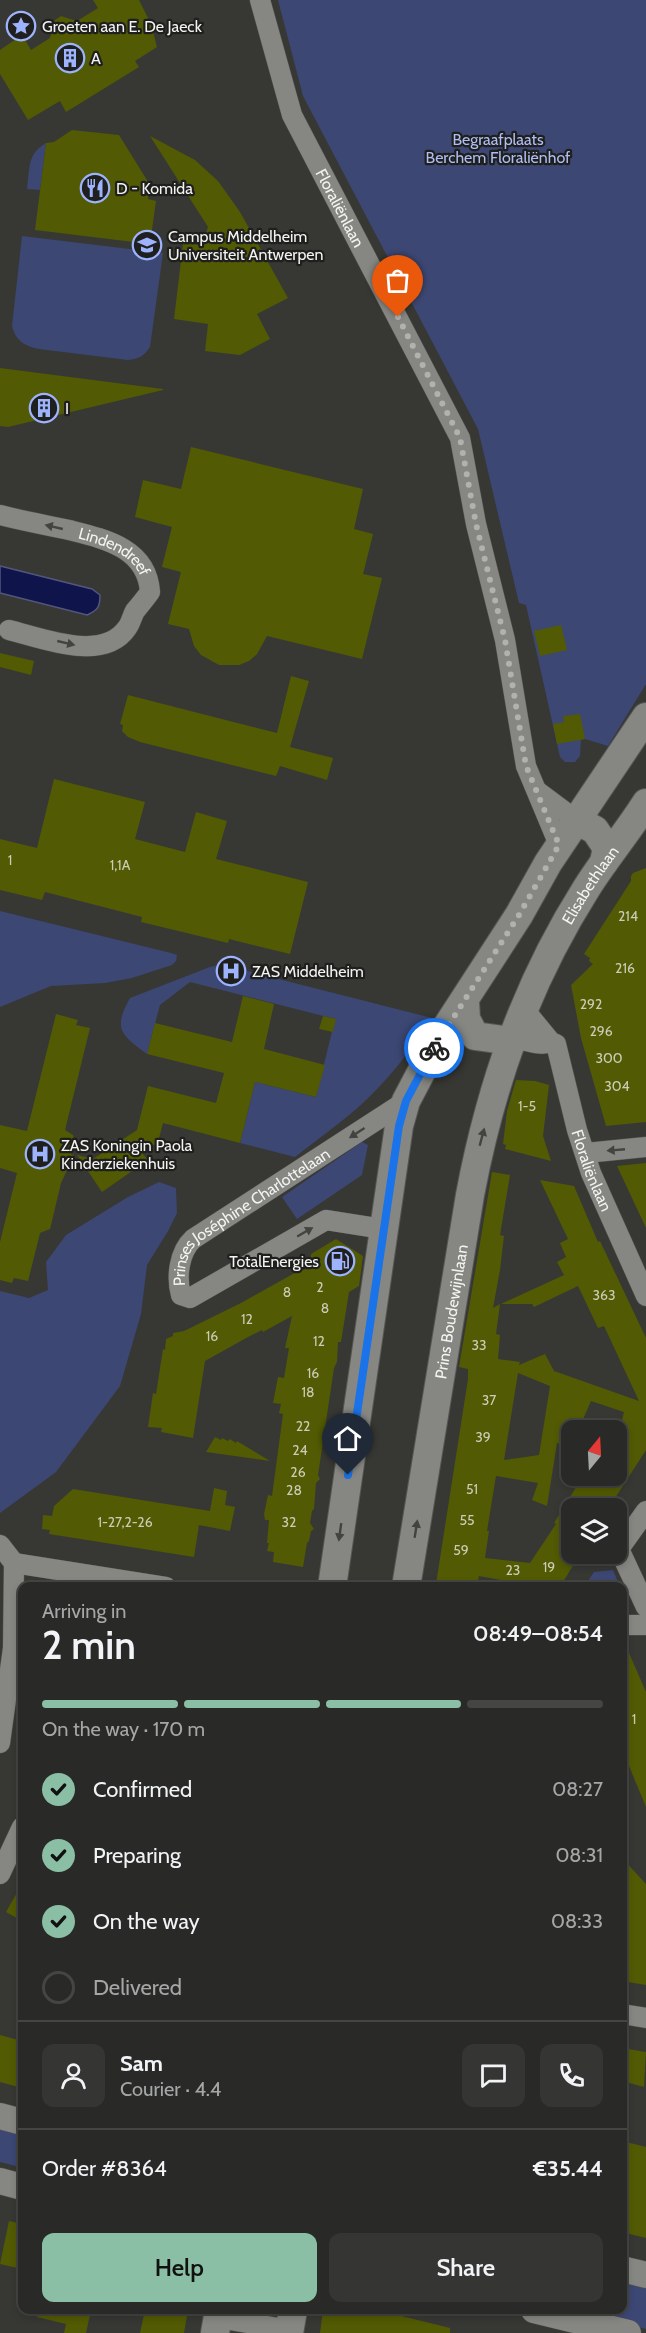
<!DOCTYPE html>
<html lang="en">
<head>
<meta charset="utf-8">
<style>
	:root { --surface:#292a27; --page:#353633; --text:#f1f3f6; --muted:#a5a7a7; --line:#454644; --accent:#8abfa5 }
	body { margin:0; font-family:Cabin,sans-serif; background:var(--page); color:var(--text); height:100vh; display:flex; flex-direction:column; font-size:22px; white-space:nowrap }
	* { box-sizing:border-box; margin:0 }
	p { font-size:20px; color:var(--muted) }
	.icon { flex:none; width:33px; height:33px; fill:none; stroke:currentColor; stroke-width:2; stroke-linecap:round; stroke-linejoin:round }
	.map { position:relative; flex:1; overflow:hidden }
	.details { position:absolute; left:18px; top:1582px; width:609px; height:732px; display:flex; flex-direction:column; background:var(--surface); border-radius:12px; box-shadow:0 3px 9px #0003,0 0 0 2px var(--line) }
	.details>* { flex:none }
	.needle { width:39px; rotate:18deg }
	.fabs { position:absolute; left:561px; top:1420px; display:grid; gap:12px }
	.fabs a { display:grid; place-items:center; width:66px; height:66px; border-radius:12px; background:var(--surface); box-shadow:0 3px 9px #0003,0 0 0 2px var(--line); font-size:30px }
	.pin { position:absolute; display:grid; place-items:center; width:51px; height:51px; color:#fff; margin:-62px -26px; border-radius:50% 50% 50% 0; rotate:-45deg; box-shadow:0 0 6px #0007 }
	.pin .icon { rotate:45deg }
	.courier { position:absolute; display:grid; place-items:center; width:60px; height:60px; margin:-30px; border:4px solid #1a73e8; border-radius:50%; background:#fff; color:#222; box-shadow:0 2px 8px #0007 }
	.headline em { font-style:normal; font-weight:600 }
	.headline div { display:flex; flex-direction:column-reverse }
	.headline { display:flex; align-items:center; justify-content:space-between; height:102px; padding:0 24px }
	h1 { font-size:39px; font-weight:600; line-height:45px }
	.bar { display:grid; grid-template-columns:repeat(4,1fr); gap:9px 6px; align-content:center; height:72px; padding:0 24px }
	.bar i { height:8px; border-radius:4px; background:var(--line) }
	.bar .current { background:var(--accent) }
	.bar p { grid-column:span 4 }
	.line { display:flex; align-items:center; gap:15px; padding:0 24px; border-top:2px solid var(--line) }
	.line div { flex:1 }
	.round { display:grid; place-items:center; flex:none; width:63px; height:63px; border-radius:12px; background:var(--page) }
	ol { padding:0 24px; list-style:none }
	li { display:flex; align-items:center; gap:18px; height:66px }
	li p { margin-inline-start:auto }
	li .icon { padding:6px; border-radius:50%; background:var(--accent); color:#111; stroke-width:4 }
	li:last-child { color:var(--muted) }
	li i { width:33px; height:33px; border:3px solid var(--line); border-radius:50% }
	.primary-button { display:flex; gap:12px; margin-top:auto; padding:12px 24px }
	.primary-button a { flex:1; height:69px; border-radius:12px; background:var(--accent); color:#111; font-size:24px; font-weight:600; line-height:69px; text-align:center }
	.primary-button a+a { background:var(--page); color:var(--text) }
	.map>svg:first-child { display:block }
	.green { fill:#3c4773 }
	.water { fill:#0f144b; stroke:#53577d; stroke-width:1.5 }
	.building { fill:#525a03; fill-rule:evenodd }
	.lines { fill:none; stroke-linecap:round; stroke-linejoin:round }
	.minor-casing { stroke:#565653; stroke-width:21 }
	.tertiary-casing { stroke:#565653; stroke-width:27 }
	.secondary-casing { stroke:#565653; stroke-width:30 }
	.minor { stroke:#868782; stroke-width:20 }
	.tertiary { stroke:#868782; stroke-width:26 }
	.secondary { stroke:#868782; stroke-width:28 }
	.oneway { fill:#434340 }
	.done { stroke:#b1b2af; stroke-width:6; stroke-dasharray:0 10.8 }
	.route { stroke:#1a73e8; stroke-width:8 }
	.labels { text-anchor:middle; dominant-baseline:central; stroke-width:4.5; stroke-linejoin:round; paint-order:stroke }
	.number-label { font-size:14px; fill:#cbcdb6 }
	.poi-label { font-size:16px; fill:#f3f3f1; stroke:#1f1f1d; text-anchor:start }
	.park-label { font-size:16px; fill:#aebef4; stroke:#1f1f1d }
	.street-label { font-size:16px; fill:#f3f3f1; stroke:#1f1f1d }
</style>
</head>
<body>
<div class="map">
<svg width="646" height="2333" viewBox="0 0 646 2333">
	<rect width="100%" height="100%" fill="#373834"/>
	<g class="green">
		<polygon points="278,0 646,0 646,684 608,746 585,739 581,740 580,756 575,762 565,762 560,757 526,605 519,603 478,429 303,96"/>
		<path d="M46,143L40,190L27,189C30,168 27,154 46,143Z"/>
		<path d="M22,236L163,253L150,347C144,356 139,359 128,360L39,349C24,346 16,341 12,326Z"/>
		<polygon points="0,911 171,953 177,955 176,961 172,965 132,978 105,983 51,986 0,1007"/>
		<path d="M219,965L228,966L432,1018C416,1043 398,1067 378,1088C354,1114 323,1135 295,1157L240,1143L255,1082L316,1097L335,1019L190,982L160,1005L147,1054C122,1035 112,1030 130,998L210,967Z"/>
		<polygon points="362,1142 368,1145 362,1175 297,1219 282,1197"/>
		<polygon points="159,1182 176,1188 177,1213 168,1231 147,1265 141,1314 120,1386 56,1472 0,1513 0,1291 29,1298 48,1290 46,1262 66,1235 128,1197"/>
		<polygon points="613,1570 620,1587 584,1587 594,1572"/>
		<polygon points="0,2126 22,2131 22,2177 18,2176 20,2167 0,2162"/>
		<polygon points="623,2280 646,2286 646,2329 570,2310 622,2310"/>
	</g>
	<path class="water" d="M0,566L92,589L100,595C100,607 98,610 87,615L0,593Z"/>
	<g class="building">
		<polygon points="93,0 139,0 151,24 157,47 135,61 139,67 66,112 60,101 28,120 0,74 0,50 22,35 31,50 50,38 55,20 61,16 77,21 98,8"/>
		<polygon points="72,130 119,135 150,185 148,199 156,201 150,244 35,230 46,143 54,142"/>
		<polygon points="150,136 195,160 218,181 240,212 288,298 257,314 270,339 240,355 205,351 208,324 174,319 183,244 202,245 208,227"/>
		<polygon points="0,368 163,389 163,390 8,427 0,426"/>
		<polygon points="191,447 363,489 354,529 373,534 363,574 382,578 362,659 267,636 257,654 249,661 239,665 219,665 201,655 194,646 189,629 168,624 181,572 162,567 172,527 135,517 143,480 181,489"/>
		<polygon points="561,625 567,650 540,656 534,631"/>
		<polygon points="0,653 34,661 31,675 0,667"/>
		<polygon points="291,676 309,681 290,747 333,758 327,780 280,766 276,776 140,742 128,737 122,731 123,725 120,724 128,695 277,733"/>
		<polygon points="580,714 585,739 557,744 553,724 564,722 563,716"/>
		<polygon points="54,779 145,802 135,839 185,852 196,812 227,821 216,859 308,882 290,954 229,939 228,943 141,922 142,917 45,892 42,900 0,890 0,839 37,848"/>
		<polygon points="646,868 646,1122 606,1126 581,1038 571,985 593,964 589,961 590,958 584,954 631,881 631,876 633,873"/>
		<polygon points="243,996 274,1004 264,1049 325,1065 316,1097 255,1082 240,1143 163,1123 158,1142 142,1153 148,1160 102,1192 77,1155 93,1159 137,1130 148,1086 216,1103 224,1073 147,1054 155,1023 232,1042"/>
		<polygon points="56,1014 78,1020 76,1025 90,1028 65,1130 73,1135 74,1139 71,1154 74,1155 61,1183 51,1225 50,1229 40,1233 28,1281 14,1278 12,1283 0,1280 0,1242 17,1173 0,1168 0,1125 27,1131"/>
		<polygon points="323,1016 336,1019 333,1032 319,1029"/>
		<polygon points="516,1080 535,1081 549,1085 543,1136 551,1161 505,1149 506,1145 503,1144 507,1111"/>
		<polygon points="646,1163 646,1228 617,1166"/>
		<path d="M492,1172L510,1175L500,1235L504,1236L500,1270L493,1308L500,1304L496,1334L500,1335L498,1359L520,1362L519,1365L545,1354L554,1371L639,1401L604,1326L598,1328L578,1286L534,1307L532,1304H501L564,1275L557,1262L566,1257L560,1243L568,1239L540,1180L574,1186L598,1242L600,1241L646,1338V1450L608,1509H572V1554H580L560,1587H506V1581L479,1576L477,1587H455L436,1584L468,1379V1369L459,1367ZM518,1373L550,1386L539,1455L504,1460ZM591,1401L624,1412L621,1424L626,1456L616,1450V1476H583L554,1523L556,1524L530,1563L485,1558L489,1531H487L496,1476L538,1483L532,1500L547,1506L557,1443L565,1446L568,1438L572,1439V1431H578Z"/>
		<polygon points="336,1239 363,1256 359,1286 349,1292 341,1342 338,1342 337,1362 334,1368 318,1475 320,1479 316,1483 314,1509 312,1511 310,1523 314,1529 311,1531 309,1541 307,1543 303,1567 273,1562 274,1552 267,1551 269,1543 267,1543 269,1520 265,1520 264,1514 268,1495 272,1496 283,1414 279,1413 281,1404 273,1403 278,1377 284,1378 289,1348 285,1348 292,1316 263,1332 262,1330 248,1337 205,1361 193,1438 161,1432 162,1428 148,1427 153,1393 156,1394 163,1349 165,1350 166,1339 173,1336 173,1333 184,1331 241,1303 300,1270 309,1269 311,1254"/>
		<polygon points="215,1437 221,1440 222,1438 228,1441 230,1439 236,1443 237,1441 270,1461 206,1452"/>
		<polygon points="214,1488 227,1491 225,1505 235,1507 230,1531 199,1525 194,1557 49,1534 50,1530 42,1529 43,1515 52,1516 54,1506 73,1489 210,1511"/>
		<polygon points="622,1637 646,1692 646,1807 622,1749"/>
		<polygon points="622,1858 646,1884 646,1985 622,1981"/>
		<polygon points="22,1884 22,1921 6,1912"/>
		<polygon points="0,2035 22,2041 22,2088 0,2082"/>
		<polygon points="622,2048 646,2052 644,2087 622,2081"/>
		<polygon points="622,2141 646,2147 646,2238 622,2232"/>
		<polygon points="9,2221 22,2224 22,2269 0,2264"/>
		<polygon points="39,2310 58,2310 90,2315 86,2333 64,2333 66,2324 37,2317"/>
		<polygon points="145,2310 188,2310 184,2333 140,2333"/>
		<polygon points="323,2310 377,2310 450,2328 450,2333 320,2333"/>
	</g>
	<g class="lines">
		<g class="minor-casing">
			<g id="minor">
				<path id="s1" d="M260,0L292,115L460,438L476,524L505,640L526,766L559,845"/>
				<path id="s2" d="M0,515C23,521 46,525 69,530C105,539 147,548 150,592C145,599 140,605 135,611C132,616 131,623 127,628C103,663 42,638 9,630"/>
				<polyline points="537,791 576,820"/>
				<path id="s3" d="M524,1005L528,1014L551,1042L556,1044L577,1130L591,1173L646,1296"/>
				<path d="M512,1039C525,1039 539,1047 551,1042"/>
				<polyline points="586,1153 646,1147"/>
				<path id="s4" d="M383,1229L326,1220L190,1298L181,1295C176,1277 179,1252 193,1239L406,1101"/>
				<polyline points="646,1511 619,1549 646,1607"/>
				<polyline points="0,1545 14,1563 13,1648 0,1743"/>
				<polyline points="14,1563 166,1587"/>
				<polyline points="622,1625 646,1625"/>
				<polyline points="0,1874 22,1827"/>
				<polyline points="622,2014 646,2018"/>
				<polyline points="218,2318 290,2330"/>
			</g>
		</g>
		<g class="tertiary-casing">
			<g id="tertiary">
				<polyline points="0,2116 22,2122"/>
				<polyline points="0,2181 22,2187"/>
				<polyline points="622,2269 646,2275"/>
				<polyline points="534,2310 628,2333"/>
			</g>
		</g>
		<g class="secondary-casing">
			<g id="secondary">
				<polyline points="576,820 595,830 607,848 604,862"/>
				<polyline points="465,1001 466,1019 475,1036 504,1040 512,1039"/>
				<polyline points="332,1587 399,1126 406,1101 438,1040 519,915 548,863 646,717"/>
				<path id="s5" d="M406,1587L470,1195C491,1084 526,984 586,889C604,860 627,833 646,803"/>
				<polyline points="215,2333 219,2310"/>
				<polyline points="289,2333 293,2310"/>
			</g>
		</g>
		<use href="#minor" class="minor"/>
		<use href="#tertiary" class="tertiary"/>
		<use href="#secondary" class="secondary"/>
	</g>
	<defs><path id="oneway-solid" d="M-6-.8H1V-3.2L6.5 0L1 3.2V.8H-6Z" transform="scale(1.5)"/></defs>
	<g class="oneway">
		<use href="#oneway-solid" transform="translate(54 527) rotate(-167)"/>
		<use href="#oneway-solid" transform="translate(66 643) rotate(13)"/>
		<use href="#oneway-solid" transform="translate(357 1133) rotate(147)"/>
		<use href="#oneway-solid" transform="translate(482 1137) rotate(-75)"/>
		<use href="#oneway-solid" transform="translate(616 1150) rotate(175)"/>
		<use href="#oneway-solid" transform="translate(305 1232) rotate(-30)"/>
		<use href="#oneway-solid" transform="translate(416 1529) rotate(-81)"/>
		<use href="#oneway-solid" transform="translate(340 1532) rotate(98)"/>
	</g>
	<g class="lines">
		<polyline class="done" points="398,317 460,438 476,524 505,640 526,766 559,845 519,915 434,1048"/>
		<polyline class="route" points="348,1475 399,1126 406,1101 434,1048"/>
	</g>
	<defs>
		<g id="sight-ring" transform="scale(1.5)"><circle r="9.5" fill="#1f1f1d" stroke="#9eb3fd" stroke-width="1.5"/><path d="M0-6L1.8-2.2L6-1.7L2.9 1.2L3.7 5.4L0 3.3L-3.7 5.4L-2.9 1.2L-6-1.7L-1.8-2.2Z" fill="#9eb3fd"/></g>
		<g id="building-ring" transform="scale(1.5)"><circle r="9.5" fill="#1f1f1d" stroke="#9eb3fd" stroke-width="1.5"/><path d="M-4-6H4V6H1V3H-1V6H-4ZM-2.5-4.3h1.7v1.8h-1.7ZM.8-4.3h1.7v1.8H.8ZM-2.5-1h1.7V.8h-1.7ZM.8-1h1.7V.8H.8Z" fill="#9eb3fd"/></g>
		<g id="restaurant-ring" transform="scale(1.5)"><circle r="9.5" fill="#1f1f1d" stroke="#9eb3fd" stroke-width="1.5"/><path d="M-5-6h1v4h1v-4h1v4h1v-4h1v5L-1.5 .5V6h-2V.5L-5-1ZM5-6V6H3V1.5H1.5Q1.5-4 5-6Z" fill="#9eb3fd"/></g>
		<g id="university-ring" transform="scale(1.5)"><circle r="9.5" fill="#1f1f1d" stroke="#9eb3fd" stroke-width="1.5"/><path d="M0-5L7-2L0 1L-7-2ZM-4 1L0 2.5L4 1V4Q0 6-4 4Z" fill="#9eb3fd"/></g>
		<g id="hospital-ring" transform="scale(1.5)"><circle r="9.5" fill="#1f1f1d" stroke="#9eb3fd" stroke-width="1.5"/><path d="M-5-5h3v3.5h4V-5h3V5h-3V1.5h-4V5h-3Z" fill="#9eb3fd"/></g>
		<g id="fuel-ring" transform="scale(1.5)"><circle r="9.5" fill="#1f1f1d" stroke="#9eb3fd" stroke-width="1.5"/><path d="M-5.5-6h7V0h2V4h1.3V-2.5L3-4.5l.8-.8L6-3V5H2.5V1h-1V6h-7ZM-4.2-4.7v3.2H.2V-4.7Z" fill="#9eb3fd"/></g>
	</defs>
	<g fill-rule="evenodd">
		<use href="#sight-ring" x="21" y="26"/>
		<use href="#building-ring" x="70" y="58"/>
		<use href="#restaurant-ring" x="95" y="188"/>
		<use href="#university-ring" x="147" y="245"/>
		<use href="#building-ring" x="44" y="408"/>
		<use href="#hospital-ring" x="231" y="971"/>
		<use href="#hospital-ring" x="40" y="1154"/>
		<use href="#fuel-ring" x="340" y="1261"/>
	</g>
	<g class="labels">
		<g class="number-label">
			<text x="10" y="860">1</text>
			<text x="120" y="865">1,1A</text>
			<text x="628" y="916">214</text>
			<text x="625" y="968">216</text>
			<text x="591" y="1004">292</text>
			<text x="601" y="1031">296</text>
			<text x="609" y="1058">300</text>
			<text x="617" y="1086">304</text>
			<text x="527" y="1106">1-5</text>
			<text x="320" y="1287">2</text>
			<text x="287" y="1292">8</text>
			<text x="604" y="1295">363</text>
			<text x="325" y="1308">8</text>
			<text x="247" y="1319">12</text>
			<text x="212" y="1336">16</text>
			<text x="319" y="1341">12</text>
			<text x="479" y="1345">33</text>
			<text x="313" y="1373">16</text>
			<text x="308" y="1392">18</text>
			<text x="489" y="1400">37</text>
			<text x="303" y="1426">22</text>
			<text x="483" y="1437">39</text>
			<text x="300" y="1450">24</text>
			<text x="298" y="1472">26</text>
			<text x="472" y="1489">51</text>
			<text x="294" y="1490">28</text>
			<text x="467" y="1520">55</text>
			<text x="125" y="1522">1-27,2-26</text>
			<text x="289" y="1522">32</text>
			<text x="461" y="1550">59</text>
			<text x="549" y="1567">19</text>
			<text x="513" y="1570">23</text>
			<text x="634" y="1719">1</text>
		</g>
		<g class="poi-label">
			<text x="42" y="26">Groeten aan E. De Jaeck</text>
			<text x="91" y="58">A</text>
			<text x="116" y="188">D - Komida</text>
			<text x="168" y="236">Campus Middelheim<tspan x="168" dy="18">Universiteit Antwerpen</tspan></text>
			<text x="65" y="408">I</text>
			<text x="252" y="971">ZAS Middelheim</text>
			<text x="61" y="1145">ZAS Koningin Paola<tspan x="61" dy="18">Kinderziekenhuis</tspan></text>
			<text x="319" y="1261" text-anchor="end">TotalEnergies</text>
		</g>
		<g class="park-label">
			<text x="498" y="139">Begraafplaats<tspan x="498" dy="18">Berchem Floraliënhof</tspan></text>
		</g>
		<g class="street-label">
			<text stroke="none"><textPath href="#s1" startOffset="224">Floraliënlaan</textPath></text>
			<text stroke="none"><textPath href="#s2" startOffset="122">Lindendreef</textPath></text>
			<text stroke="none"><textPath href="#s5" startOffset="732">Elisabethlaan</textPath></text>
			<text stroke="none"><textPath href="#s3" startOffset="183">Floraliënlaan</textPath></text>
			<text stroke="none"><textPath href="#s4" startOffset="339">Prinses Joséphine Charlottelaan</textPath></text>
			<text stroke="none"><textPath href="#s5" startOffset="279">Prins Boudewijnlaan</textPath></text>
		</g>
	</g>
</svg>
<div class="fabs">
<a><svg class="needle" viewBox="-14 -14 28 28"><path d="M0-13l5 13h-10z" fill="#e53935"/><path d="M0 13l5-13h-10z" fill="#a5a7a7"/></svg></a>
<a><svg class="icon" aria-label="layers" viewBox="0 0 24 24"><path d="M12 4l9 5-9 5-9-5zM3 14l9 5 9-5"/></svg></a>
</div>
<div class="pin" style="left:398px;top:317px;background:#ea580c"><svg class="icon" aria-label="bag" viewBox="0 0 24 24"><path d="M5 8h14l-1 12H6zM9 8a3 3 0 0 1 6 0"/></svg></div>
<div class="pin" style="left:348px;top:1475px;background:#1f2937"><svg class="icon" aria-label="home" viewBox="0 0 24 24"><path d="M3 11l9-7 9 7M6 9v11h12V9"/></svg></div>
<div class="courier" style="left:434px;top:1048px"><svg class="icon" aria-label="bike" viewBox="0 0 24 24"><circle cx="6" cy="16" r="4"/><circle cx="18" cy="16" r="4"/><path d="M6 16l4-8h5l3 8M10 8l3 8H6M13 5h3"/></svg></div>
<section class="details">
<div class="headline"><div><h1>2 min</h1><p>Arriving in</p></div><em>08:49–08:54</em></div>
<div class="bar"><i class="current"></i><i class="current"></i><i class="current"></i><i></i><p>On the way · 170 m</p></div>
<ol>
<li><svg class="icon" aria-label="check" viewBox="0 0 24 24"><path d="M5 12l5 5 9-10"/></svg>Confirmed<p>08:27</p></li>
<li><svg class="icon" aria-label="check" viewBox="0 0 24 24"><path d="M5 12l5 5 9-10"/></svg>Preparing<p>08:31</p></li>
<li><svg class="icon" aria-label="check" viewBox="0 0 24 24"><path d="M5 12l5 5 9-10"/></svg>On the way<p>08:33</p></li>
<li><i></i>Delivered</li>
</ol>
<div class="line" style="height:108px"><a class="round"><svg class="icon" aria-label="person" viewBox="0 0 24 24"><circle cx="12" cy="8" r="4"/><path d="M4 21q1-7 8-7t8 7"/></svg></a><div><b>Sam</b><p>Courier · 4.4</p></div><a class="round"><svg class="icon" aria-label="chat" viewBox="0 0 24 24"><path d="M4 5h16v11H9l-5 4z"/></svg></a><a class="round"><svg class="icon" aria-label="phone" viewBox="0 0 24 24"><path d="M5 4h4l2 5-3 2q2 4 5 5l2-3 5 2v4C11 20 4 13 5 4z"/></svg></a></div>
<div class="line" style="height:78px"><div>Order #8364</div><b>€35.44</b></div>
<div class="primary-button"><a>Help</a><a>Share</a></div>
</section>
</div>
</body>
</html>
